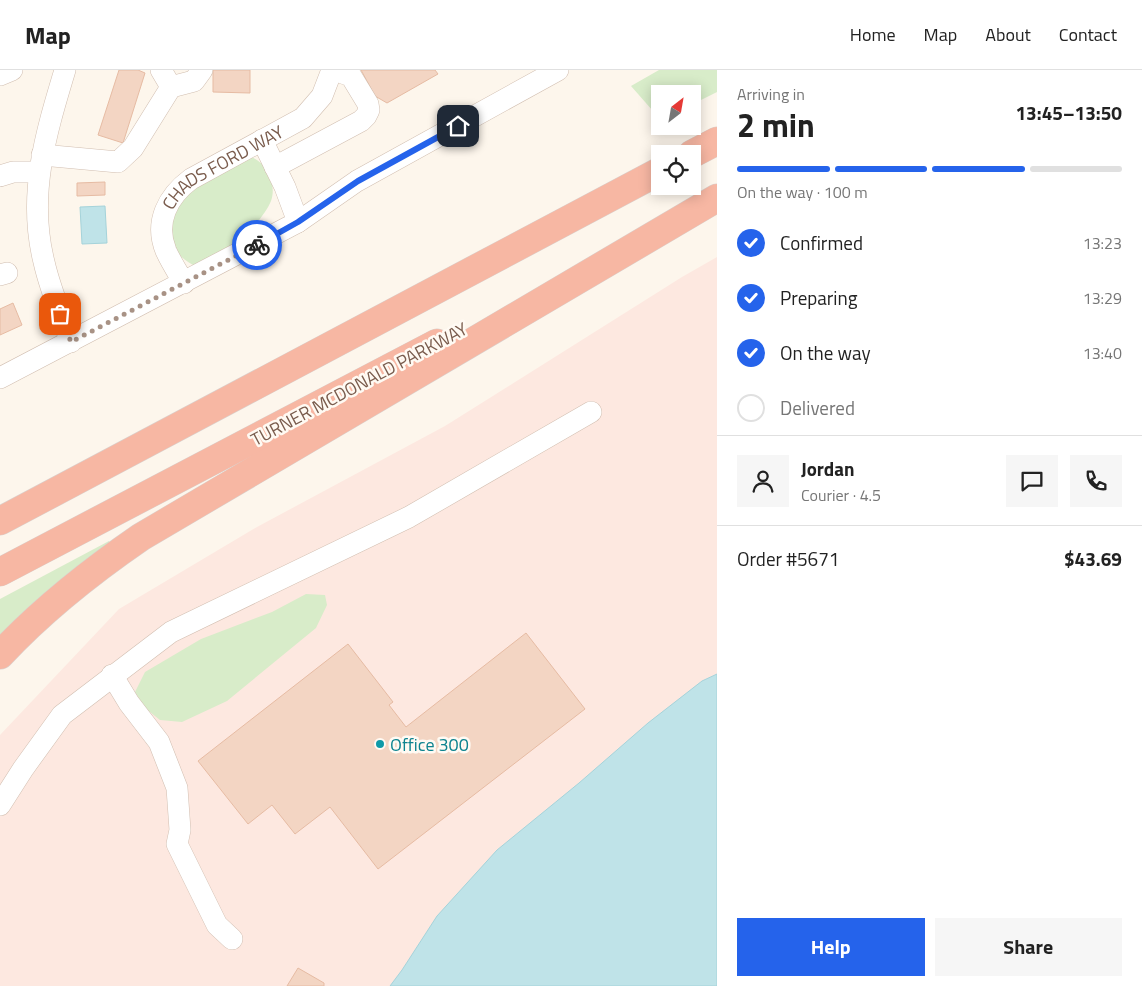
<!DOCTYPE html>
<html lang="en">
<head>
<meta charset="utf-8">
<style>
	:root { --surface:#fff; --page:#f6f6f6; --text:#222; --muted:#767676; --line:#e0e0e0; --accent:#2563eb }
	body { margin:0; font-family:"Titillium Web",sans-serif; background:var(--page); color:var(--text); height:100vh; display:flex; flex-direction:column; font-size:19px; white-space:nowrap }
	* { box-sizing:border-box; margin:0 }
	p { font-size:16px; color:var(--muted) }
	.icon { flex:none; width:28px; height:28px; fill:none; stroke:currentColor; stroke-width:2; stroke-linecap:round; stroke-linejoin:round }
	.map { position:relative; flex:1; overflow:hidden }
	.panel { display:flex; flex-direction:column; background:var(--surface); width:425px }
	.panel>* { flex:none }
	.needle { width:32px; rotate:31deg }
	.tools { position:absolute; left:651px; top:15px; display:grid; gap:10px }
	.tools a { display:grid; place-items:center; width:50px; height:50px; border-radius:0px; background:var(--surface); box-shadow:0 2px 12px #0003; font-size:25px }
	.pin { position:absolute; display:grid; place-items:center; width:42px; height:42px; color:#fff; margin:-21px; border-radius:10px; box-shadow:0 2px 8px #0006 }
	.courier { position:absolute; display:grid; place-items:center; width:50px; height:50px; margin:-25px; border:4px solid #2563eb; border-radius:50%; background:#fff; color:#222; box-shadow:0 1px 6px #0007 }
	.headline em { font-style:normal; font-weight:700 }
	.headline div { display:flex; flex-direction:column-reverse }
	.headline { display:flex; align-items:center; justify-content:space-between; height:85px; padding:0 20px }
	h1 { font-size:32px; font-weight:700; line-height:38px }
	.bar { display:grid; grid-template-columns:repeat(4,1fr); gap:8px 5px; align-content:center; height:60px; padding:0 20px }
	.bar i { height:6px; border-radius:4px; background:var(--line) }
	.bar .selected { background:var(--accent) }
	.bar p { grid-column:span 4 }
	.line { display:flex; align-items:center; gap:12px; padding:0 20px; border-top:1px solid var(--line) }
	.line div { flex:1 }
	.round { display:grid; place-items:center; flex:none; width:52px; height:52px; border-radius:0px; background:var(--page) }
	ol { padding:0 20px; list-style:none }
	li { display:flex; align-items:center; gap:15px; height:55px }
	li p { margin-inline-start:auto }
	li .icon { padding:5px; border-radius:50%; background:var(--accent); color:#fff; stroke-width:4 }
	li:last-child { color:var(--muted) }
	li i { width:28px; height:28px; border:2px solid var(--line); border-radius:50% }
	.action { display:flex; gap:10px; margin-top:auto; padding:10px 20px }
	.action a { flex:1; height:58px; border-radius:0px; background:var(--accent); color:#fff; font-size:20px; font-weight:700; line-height:58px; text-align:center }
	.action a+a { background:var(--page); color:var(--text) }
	header { display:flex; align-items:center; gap:30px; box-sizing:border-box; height:70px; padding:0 25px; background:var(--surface); border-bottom:1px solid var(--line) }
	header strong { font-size:24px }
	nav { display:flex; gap:28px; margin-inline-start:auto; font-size:18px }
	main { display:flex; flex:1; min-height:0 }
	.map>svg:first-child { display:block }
	.commercial { fill:#fde8e0 }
	.green { fill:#d8ecc9 }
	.water { fill:#bfe3e8; stroke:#a5d3da }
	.building { fill:#f3d5c3; stroke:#e6bba3 }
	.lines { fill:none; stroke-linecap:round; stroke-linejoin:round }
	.minor-casing { stroke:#d1beb0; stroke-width:22 }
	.highway-casing { stroke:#dad1cd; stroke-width:29 }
	.minor { stroke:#fff; stroke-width:21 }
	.highway { stroke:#f7b7a3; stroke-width:28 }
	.done { stroke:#a89285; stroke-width:5; stroke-dasharray:0 9 }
	.route { stroke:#2563eb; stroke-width:6 }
	.culture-dot { fill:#0f9aa8; stroke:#fffaf3; stroke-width:2 }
	.labels { text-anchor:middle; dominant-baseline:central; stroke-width:5; stroke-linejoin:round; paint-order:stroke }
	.street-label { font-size:18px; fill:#7a5c4d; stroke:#fffaf3 }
	.culture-label { font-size:18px; fill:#0d838f; stroke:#fffaf3; text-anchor:start }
</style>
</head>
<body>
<header>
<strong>Map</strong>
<nav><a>Home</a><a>Map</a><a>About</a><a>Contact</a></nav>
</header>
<main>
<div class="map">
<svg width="717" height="916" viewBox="0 0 717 916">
	<rect width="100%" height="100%" fill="#fdf6ec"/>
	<polygon class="commercial" points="717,187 717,916 0,916 0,665 119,539 257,457 445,356 682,207"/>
	<g class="green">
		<polygon points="659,0 717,0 717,22 693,34 692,24 660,24 660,49 631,16"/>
		<path d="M251,87C267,93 277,114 271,131C266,144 243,171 232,179C221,186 205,190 193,195C162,178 171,158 176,129Z"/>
		<polygon points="109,471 112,478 0,575 0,529"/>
		<polygon points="306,524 325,525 327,535 316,558 227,631 182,652 160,650 145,638 135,622 145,602 201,569 272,542"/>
	</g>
	<g class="water">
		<polygon points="105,136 107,173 82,174 80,137"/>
		<polygon points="717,604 717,916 390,916 402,900 437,846 497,780 579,713 648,653 702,611"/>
	</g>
	<g class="building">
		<polygon points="119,0 138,0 145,3 123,73 98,65"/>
		<polygon points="213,0 250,0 250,23 213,22"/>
		<polygon points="361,0 435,0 438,4 387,33 375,26"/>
		<polygon points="105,112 105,125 77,126 77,113"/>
		<polygon points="13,233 22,255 0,265 0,239"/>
		<polygon points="526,563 585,639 378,799 330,737 295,764 272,735 248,754 198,691 348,574 393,632 389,635 406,657"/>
		<polygon points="298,898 324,913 324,916 287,916"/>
	</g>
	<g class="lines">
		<g class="minor-casing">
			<g id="minor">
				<path d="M65,0C46,63 27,125 44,192C50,219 61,245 71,272"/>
				<polyline points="161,0 171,17"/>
				<polyline points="0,5 12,0"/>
				<polyline points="42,85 118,92 133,78 171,17 194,11 202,0"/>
				<polyline points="275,97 361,51 366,46 369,40 368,34 351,6 334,0"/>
				<polyline points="0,106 13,102 39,102"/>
				<polyline points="298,152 357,111 558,0"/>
				<polyline points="0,205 7,203"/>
				<path id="s1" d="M184,213C178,203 171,192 166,181C154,152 168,126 191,109L303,48L322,26L332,0"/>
				<polyline points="0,308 298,152 285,117 262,70"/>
				<polyline points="112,605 129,633 159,672 177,718 180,760 177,774 217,855 232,869"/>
				<polyline points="0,735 23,699 62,645 171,562 409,447 591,342"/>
			</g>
		</g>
		<g class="highway-casing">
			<g id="highway">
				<polyline points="692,84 717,71"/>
				<polyline points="0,451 660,101"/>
				<polyline points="0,502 437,273"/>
				<path d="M0,585C42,540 90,502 141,467L717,128"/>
			</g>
		</g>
		<use href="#minor" class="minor"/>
		<use href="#highway" class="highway"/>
	</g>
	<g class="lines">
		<polyline class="done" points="60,244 71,272 257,175"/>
		<polyline class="route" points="257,175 298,152 358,111 458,56"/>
	</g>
	<circle class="culture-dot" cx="380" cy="674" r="5"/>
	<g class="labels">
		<g class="street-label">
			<text stroke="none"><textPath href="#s1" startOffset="152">CHADS FORD WAY</textPath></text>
			<text transform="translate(359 314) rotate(-28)">TURNER MCDONALD PARKWAY</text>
		</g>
		<g class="culture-label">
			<text x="390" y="674">Office 300</text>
		</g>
	</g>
</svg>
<div class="tools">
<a><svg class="needle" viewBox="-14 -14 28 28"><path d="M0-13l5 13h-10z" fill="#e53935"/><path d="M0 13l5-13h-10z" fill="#767676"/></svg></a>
<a><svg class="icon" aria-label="locate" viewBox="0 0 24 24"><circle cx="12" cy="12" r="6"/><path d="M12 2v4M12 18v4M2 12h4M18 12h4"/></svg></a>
</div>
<div class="pin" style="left:60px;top:244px;background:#ea580c"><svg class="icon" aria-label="bag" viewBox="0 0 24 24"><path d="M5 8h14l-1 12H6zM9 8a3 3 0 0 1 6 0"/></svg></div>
<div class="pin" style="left:458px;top:56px;background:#1f2937"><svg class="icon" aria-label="home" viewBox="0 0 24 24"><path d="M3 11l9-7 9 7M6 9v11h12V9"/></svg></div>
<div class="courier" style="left:257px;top:175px"><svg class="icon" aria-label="bike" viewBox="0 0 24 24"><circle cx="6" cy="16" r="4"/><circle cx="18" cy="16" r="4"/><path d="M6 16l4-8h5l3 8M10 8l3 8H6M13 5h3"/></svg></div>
</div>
<section class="panel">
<div class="headline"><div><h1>2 min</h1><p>Arriving in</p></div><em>13:45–13:50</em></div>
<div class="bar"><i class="selected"></i><i class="selected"></i><i class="selected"></i><i></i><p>On the way · 100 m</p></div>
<ol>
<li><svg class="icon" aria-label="check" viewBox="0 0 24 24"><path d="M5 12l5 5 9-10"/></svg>Confirmed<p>13:23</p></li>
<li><svg class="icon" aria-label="check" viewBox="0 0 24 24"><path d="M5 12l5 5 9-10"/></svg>Preparing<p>13:29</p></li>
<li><svg class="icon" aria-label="check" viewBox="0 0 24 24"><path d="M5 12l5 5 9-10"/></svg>On the way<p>13:40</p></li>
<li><i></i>Delivered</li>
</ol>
<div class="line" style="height:90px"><a class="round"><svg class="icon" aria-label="person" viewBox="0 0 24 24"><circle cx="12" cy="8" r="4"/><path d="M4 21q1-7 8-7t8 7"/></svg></a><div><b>Jordan</b><p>Courier · 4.5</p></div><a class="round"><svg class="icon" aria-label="chat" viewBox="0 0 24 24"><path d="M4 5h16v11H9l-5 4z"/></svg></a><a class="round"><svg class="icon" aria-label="phone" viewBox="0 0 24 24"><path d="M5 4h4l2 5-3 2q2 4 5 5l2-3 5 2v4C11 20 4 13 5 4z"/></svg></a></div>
<div class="line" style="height:65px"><div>Order #5671</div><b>$43.69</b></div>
<div class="action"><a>Help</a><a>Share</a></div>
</section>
</main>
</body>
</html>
